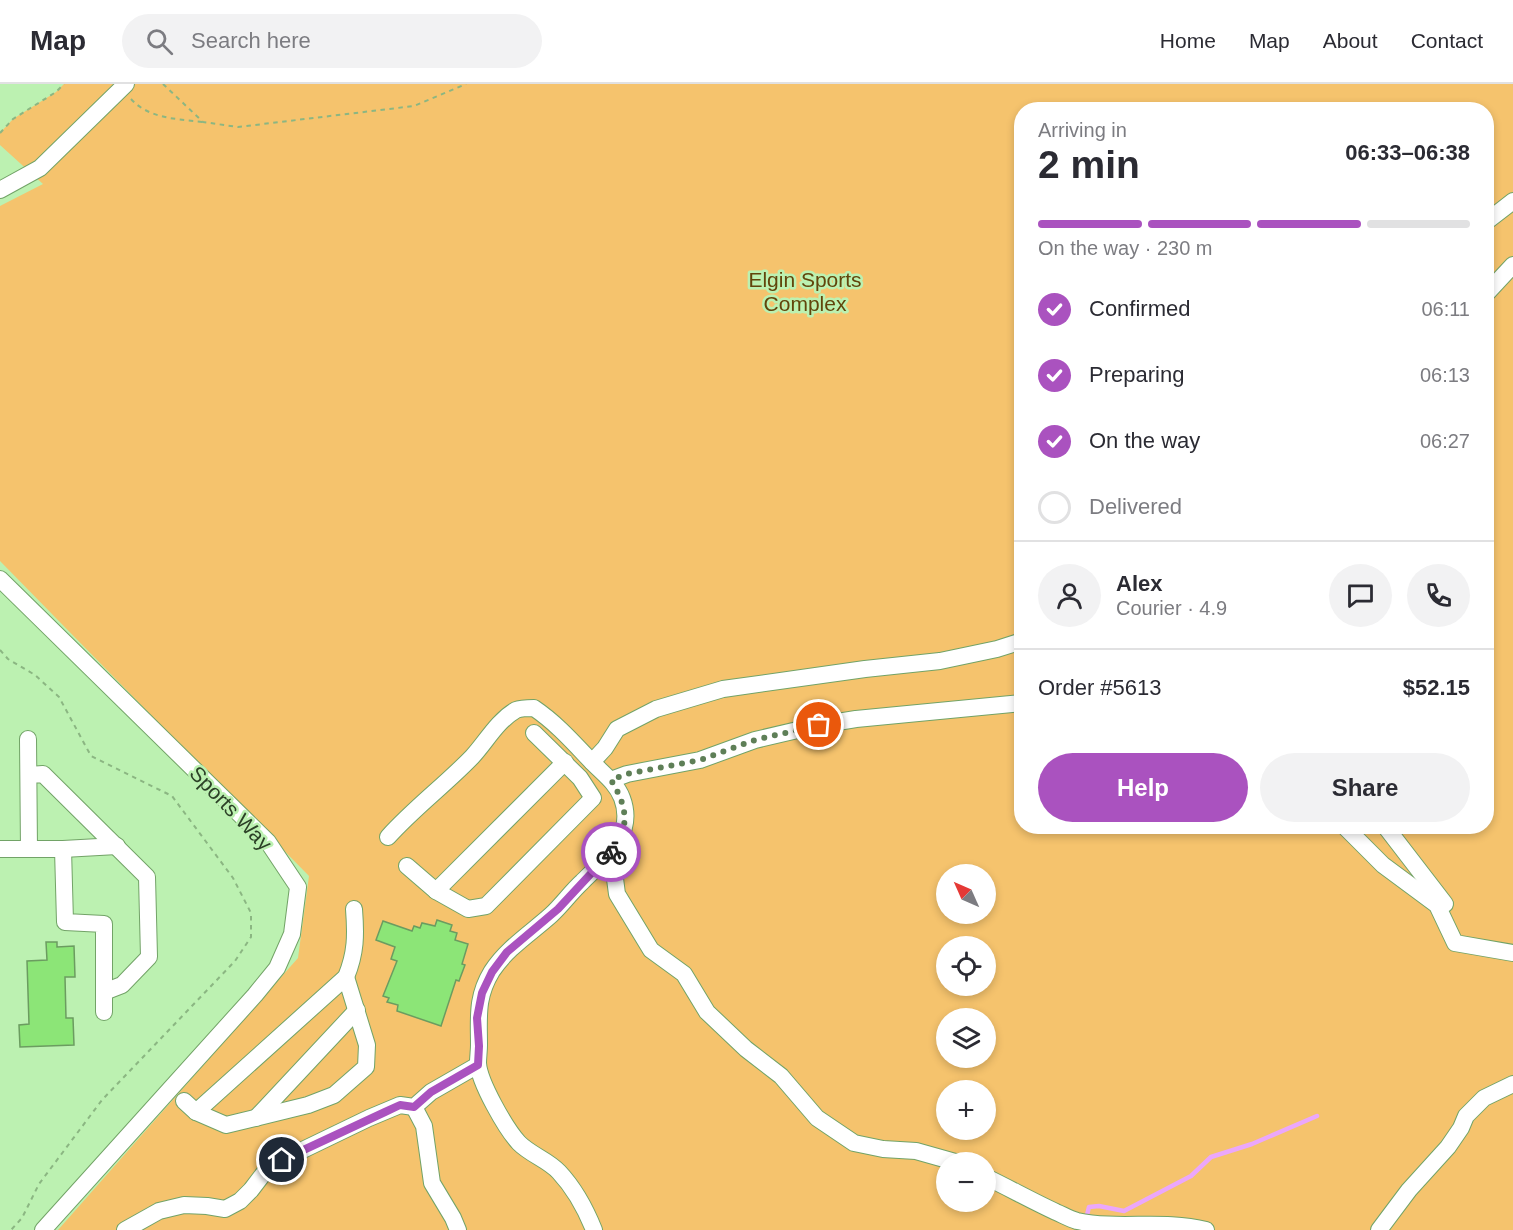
<!DOCTYPE html>
<html lang="en">
<head>
<meta charset="utf-8">
<style>
	:root { --surface:#fff; --page:#f2f2f3; --text:#2b2b33; --muted:#7c7c81; --line:#e1e1e2; --accent:#aa52bf }
	body { margin:0; font-family:Helvetica,sans-serif; background:var(--page); color:var(--text); height:100vh; display:flex; flex-direction:column; font-size:22px; white-space:nowrap }
	* { box-sizing:border-box; margin:0 }
	p { font-size:20px; color:var(--muted) }
	.icon { flex:none; width:33px; height:33px; fill:none; stroke:currentColor; stroke-width:2; stroke-linecap:round; stroke-linejoin:round }
	.map { position:relative; flex:1; overflow:hidden }
	.side { position:absolute; left:1014px; top:18px; width:480px; height:732px; display:flex; flex-direction:column; background:var(--surface); border-radius:24px; box-shadow:0 3px 9px #0003 }
	.side>* { flex:none }
	.needle { width:39px; rotate:315deg }
	.fabs { position:absolute; left:936px; top:780px; display:grid; gap:12px }
	.fabs a { display:grid; place-items:center; width:60px; height:60px; border-radius:50%; background:var(--surface); box-shadow:0 3px 9px #0003; font-size:30px }
	.pin { position:absolute; display:grid; place-items:center; width:51px; height:51px; color:#fff; margin:-26px; border:3px solid #fff; border-radius:50%; box-shadow:0 2px 6px #0007 }
	.courier { position:absolute; display:grid; place-items:center; width:60px; height:60px; margin:-30px; border:4px solid #aa52bf; border-radius:50%; background:#fff; color:#222; box-shadow:0 2px 8px #0007 }
	.summary em { font-style:normal; font-weight:600 }
	.summary div { display:flex; flex-direction:column-reverse }
	.summary { display:flex; align-items:center; justify-content:space-between; height:102px; padding:0 24px }
	h1 { font-size:39px; font-weight:600; line-height:45px }
	.bar { display:grid; grid-template-columns:repeat(4,1fr); gap:9px 6px; align-content:center; height:72px; padding:0 24px }
	.bar i { height:8px; border-radius:4px; background:var(--line) }
	.bar .current { background:var(--accent) }
	.bar p { grid-column:span 4 }
	.line { display:flex; align-items:center; gap:15px; padding:0 24px; border-top:2px solid var(--line) }
	.line div { flex:1 }
	.round { display:grid; place-items:center; flex:none; width:63px; height:63px; border-radius:32px; background:var(--page) }
	ol { padding:0 24px; list-style:none }
	li { display:flex; align-items:center; gap:18px; height:66px }
	li p { margin-inline-start:auto }
	li .icon { padding:6px; border-radius:50%; background:var(--accent); color:#fff; stroke-width:4 }
	li:last-child { color:var(--muted) }
	li i { width:33px; height:33px; border:3px solid var(--line); border-radius:50% }
	.action { display:flex; gap:12px; margin-top:auto; padding:12px 24px }
	.action a { flex:1; height:69px; border-radius:36px; background:var(--accent); color:#fff; font-size:24px; font-weight:600; line-height:69px; text-align:center }
	.action a+a { background:var(--page); color:var(--text) }
	header { display:flex; align-items:center; gap:36px; box-sizing:border-box; height:84px; padding:0 30px; background:var(--surface); border-bottom:2px solid var(--line) }
	header strong { font-size:28px }
	nav { display:flex; gap:33px; margin-inline-start:auto; font-size:21px }
	.search { width:420px; height:54px; background:var(--page); display:flex; align-items:center; gap:15px; box-sizing:border-box; padding:0 21px; border-radius:33px; color:var(--muted); font-size:22px }
	.map>svg:first-child { display:block }
	.green { fill:#f5c36d; fill-rule:evenodd }
	.lines { fill:none; stroke-linecap:round; stroke-linejoin:round }
	.stream { stroke:#eba7fb; stroke-width:4.5 }
	.building { fill:#8ce577; stroke:#6b9c60; stroke-width:1.5 }
	.minor-casing { stroke:#72a367; stroke-width:18 }
	.path { stroke:#8bb682; stroke-width:2; stroke-dasharray:4.5 4.5; stroke-linecap:butt }
	.minor { stroke:#fff; stroke-width:16 }
	.done { stroke:#5e7f57; stroke-width:6; stroke-dasharray:0 10.8 }
	.route { stroke:#aa52bf; stroke-width:8 }
	.labels { text-anchor:middle; dominant-baseline:central; stroke-width:5; stroke-linejoin:round; paint-order:stroke }
	.park-label { font-size:21px; fill:#62450b; stroke:#bcf1b1 }
	.street-label { font-size:21px; fill:#2c4127; stroke:#bcf1b1 }
</style>
</head>
<body>
<header>
<strong>Map</strong>
<div class="search"><svg class="icon" aria-label="search" viewBox="0 0 24 24"><circle cx="10" cy="10" r="6"/><path d="M15 15l6 6"/></svg>Search here</div>
<nav><a>Home</a><a>Map</a><a>About</a><a>Contact</a></nav>
</header>
<div class="map">
<svg width="1513" height="1146" viewBox="0 0 1513 1146">
	<rect width="100%" height="100%" fill="#bcf1b1"/>
	<path class="green" d="M64,0H1513V1146H58L298,874L309,792L0,477V122L43,100L0,61V49L13,35L56,8ZM1022,26H1486V742H1022ZM946,790H986V830H946ZM946,862H986V902H946ZM946,934H986V974H946ZM946,1006H986V1046H946ZM946,1078H986V1118H946Z"/>
	<g class="lines">
		<polyline class="stream" points="1086,1135 1089,1123 1099,1122 1124,1127 1191,1092 1211,1073 1252,1060 1317,1032"/>
	</g>
	<g class="building">
		<polygon points="437,836 452,841 450,847 457,849 455,856 468,860 462,880 465,881 459,897 456,896 441,942 397,927 398,921 387,918 389,914 383,912 397,877 391,875 395,863 376,856 383,837 412,847 414,842 420,844 422,839 435,842"/>
		<polygon points="46,858 57,858 57,863 74,862 75,893 65,893 66,934 73,934 74,961 20,963 19,941 29,940 27,877 47,876"/>
	</g>
	<g class="lines">
		<g class="minor-casing">
			<g id="minor">
				<polyline points="0,106 40,84 126,0"/>
				<polyline points="1486,138 1513,117"/>
				<polyline points="1486,210 1513,181"/>
				<polyline points="0,495 268,758 298,803 292,850 277,884 255,911 43,1146"/>
				<polyline points="28,655 29,765"/>
				<polyline points="592,678 605,664 617,645 656,625 723,605 865,585 940,577 997,565 1022,557"/>
				<polyline points="29,691 43,690 147,793 149,873 122,901 104,908"/>
				<polyline points="611,696 627,690 700,676 755,656 819,641 856,635 1022,619"/>
				<polyline points="1344,742 1383,781 1437,821 1455,859 1513,869"/>
				<polyline points="1385,742 1445,820"/>
				<path d="M388,753C414,724 445,701 472,673C486,658 497,637 516,626C521,624 529,624 534,624C556,639 572,657 590,676C601,688 616,698 622,714C636,751 605,775 582,798C571,808 562,821 551,831C531,849 507,864 492,887C476,913 479,933 479,961C479,967 478,973 478,979C479,998 506,1045 519,1059C531,1071 548,1076 559,1088C574,1104 586,1126 594,1146"/>
				<polyline points="0,765 63,765 65,838 104,840 104,928"/>
				<polyline points="63,765 117,762"/>
				<polyline points="606,775 614,787 617,810 651,866 684,890 707,928 746,965 781,992 817,1034 854,1059 883,1065 916,1067 955,1078"/>
				<polyline points="407,782 436,807 468,825 486,822 593,714 580,694 534,649"/>
				<polyline points="436,807 565,678"/>
				<path d="M184,1017L196,1028L346,893C356,869 356,851 354,825"/>
				<polyline points="414,1023 424,1042 432,1099 453,1134 458,1146"/>
				<polyline points="196,1028 226,1041 308,1021 334,1011 366,983 367,961 346,893"/>
				<polyline points="256,1034 357,926"/>
				<path d="M986,1093C1009,1104 1032,1117 1056,1128C1063,1131 1070,1135 1077,1137C1120,1146 1162,1135 1206,1146"/>
				<polyline points="125,1146 159,1127 184,1121 207,1122 225,1125 240,1117 251,1106 264,1089 282,1076 369,1034 400,1021 414,1023 431,1008 478,981"/>
				<polyline points="1379,1146 1409,1106 1448,1063 1461,1044 1466,1032 1484,1014 1513,1000"/>
			</g>
		</g>
		<g class="path">
			<polyline points="163,0 203,38 238,43 414,22 466,0"/>
			<path d="M131,15C149,35 178,35 203,38"/>
			<polyline points="0,49 13,35 56,8 64,0"/>
			<polyline points="0,566 8,575 35,591 59,613 91,672 172,712 233,794 251,829 251,853 235,877 102,1016 39,1100 22,1134 11,1146"/>
		</g>
		<use href="#minor" class="minor"/>
	</g>
	<g class="lines">
		<path class="done" d="M611,768C631,743 627,722 611,696L627,690L700,676L755,656L819,641"/>
		<polyline class="route" points="282,1076 385,1028 400,1021 414,1023 431,1008 478,981 479,962 477,934 482,909 492,888 507,868 558,825 611,768"/>
	</g>
	<g class="labels">
		<g class="park-label">
			<text x="805" y="195">Elgin Sports<tspan x="805" dy="24">Complex</tspan></text>
		</g>
		<g class="street-label">
			<text transform="translate(231 724) rotate(46)">Sports Way</text>
		</g>
	</g>
</svg>
<div class="fabs">
<a><svg class="needle" viewBox="-14 -14 28 28"><path d="M0-13l5 13h-10z" fill="#e53935"/><path d="M0 13l5-13h-10z" fill="#7c7c81"/></svg></a>
<a><svg class="icon" aria-label="locate" viewBox="0 0 24 24"><circle cx="12" cy="12" r="6"/><path d="M12 2v4M12 18v4M2 12h4M18 12h4"/></svg></a>
<a><svg class="icon" aria-label="layers" viewBox="0 0 24 24"><path d="M12 4l9 5-9 5-9-5zM3 14l9 5 9-5"/></svg></a>
<a>+</a>
<a>−</a>
</div>
<div class="pin" style="left:819px;top:641px;background:#ea580c"><svg class="icon" aria-label="bag" viewBox="0 0 24 24"><path d="M5 8h14l-1 12H6zM9 8a3 3 0 0 1 6 0"/></svg></div>
<div class="pin" style="left:282px;top:1076px;background:#1f2937"><svg class="icon" aria-label="home" viewBox="0 0 24 24"><path d="M3 11l9-7 9 7M6 9v11h12V9"/></svg></div>
<div class="courier" style="left:611px;top:768px"><svg class="icon" aria-label="bike" viewBox="0 0 24 24"><circle cx="6" cy="16" r="4"/><circle cx="18" cy="16" r="4"/><path d="M6 16l4-8h5l3 8M10 8l3 8H6M13 5h3"/></svg></div>
<section class="side">
<div class="summary"><div><h1>2 min</h1><p>Arriving in</p></div><em>06:33–06:38</em></div>
<div class="bar"><i class="current"></i><i class="current"></i><i class="current"></i><i></i><p>On the way · 230 m</p></div>
<ol>
<li><svg class="icon" aria-label="check" viewBox="0 0 24 24"><path d="M5 12l5 5 9-10"/></svg>Confirmed<p>06:11</p></li>
<li><svg class="icon" aria-label="check" viewBox="0 0 24 24"><path d="M5 12l5 5 9-10"/></svg>Preparing<p>06:13</p></li>
<li><svg class="icon" aria-label="check" viewBox="0 0 24 24"><path d="M5 12l5 5 9-10"/></svg>On the way<p>06:27</p></li>
<li><i></i>Delivered</li>
</ol>
<div class="line" style="height:108px"><a class="round"><svg class="icon" aria-label="person" viewBox="0 0 24 24"><circle cx="12" cy="8" r="4"/><path d="M4 21q1-7 8-7t8 7"/></svg></a><div><b>Alex</b><p>Courier · 4.9</p></div><a class="round"><svg class="icon" aria-label="chat" viewBox="0 0 24 24"><path d="M4 5h16v11H9l-5 4z"/></svg></a><a class="round"><svg class="icon" aria-label="phone" viewBox="0 0 24 24"><path d="M5 4h4l2 5-3 2q2 4 5 5l2-3 5 2v4C11 20 4 13 5 4z"/></svg></a></div>
<div class="line" style="height:78px"><div>Order #5613</div><b>$52.15</b></div>
<div class="action"><a>Help</a><a>Share</a></div>
</section>
</div>
</body>
</html>
